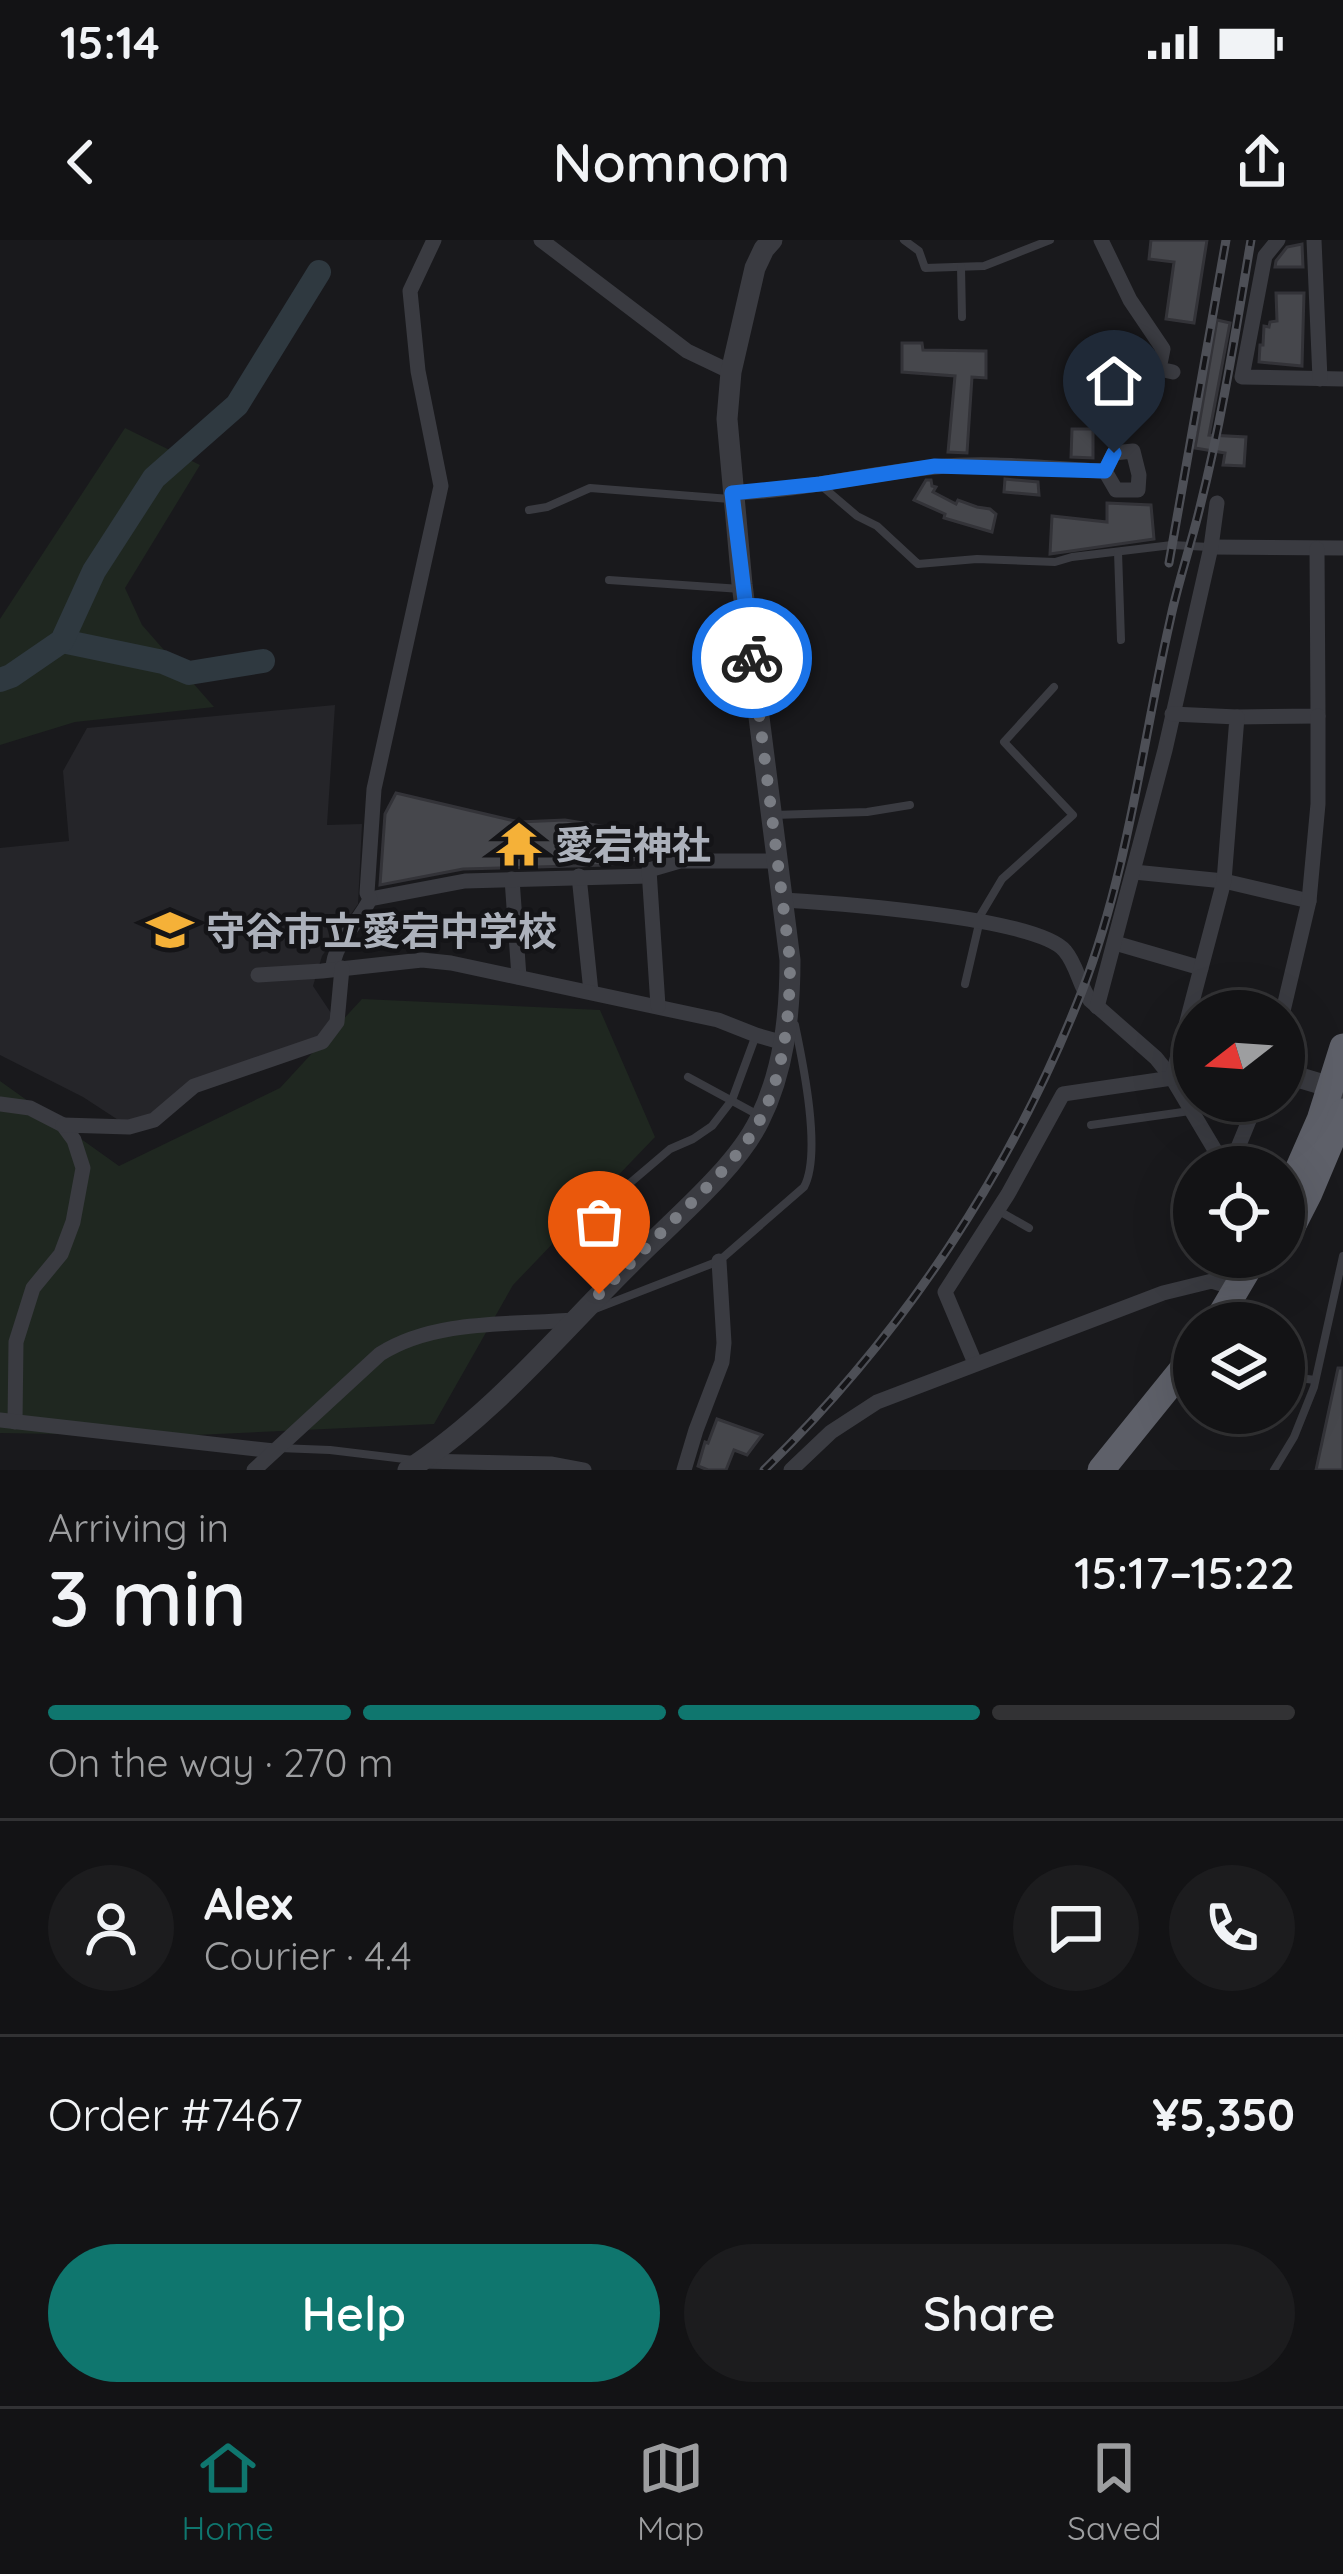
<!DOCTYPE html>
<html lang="en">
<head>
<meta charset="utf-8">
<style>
	:root { --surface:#131315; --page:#1c1c1e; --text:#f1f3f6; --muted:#9d9ea0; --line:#323234; --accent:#0f766e }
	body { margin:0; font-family:Quicksand,"Noto Sans JP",sans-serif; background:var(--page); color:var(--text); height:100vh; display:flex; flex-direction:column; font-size:45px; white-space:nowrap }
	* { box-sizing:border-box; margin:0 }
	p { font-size:39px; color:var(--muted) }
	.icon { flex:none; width:66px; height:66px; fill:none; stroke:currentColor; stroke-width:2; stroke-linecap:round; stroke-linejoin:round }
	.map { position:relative; height:1230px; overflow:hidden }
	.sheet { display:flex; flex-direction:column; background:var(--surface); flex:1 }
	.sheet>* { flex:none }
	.needle { width:78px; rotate:253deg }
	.fabs { position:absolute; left:1173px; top:750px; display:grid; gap:24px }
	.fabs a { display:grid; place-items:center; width:132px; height:132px; border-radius:50%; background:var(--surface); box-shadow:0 12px 48px #0002,0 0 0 3px var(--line); font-size:60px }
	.pin { position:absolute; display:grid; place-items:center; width:102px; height:102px; color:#fff; margin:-123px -51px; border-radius:50% 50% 50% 0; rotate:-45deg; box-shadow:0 0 12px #0007 }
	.pin .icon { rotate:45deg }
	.courier { position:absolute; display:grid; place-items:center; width:120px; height:120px; margin:-60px; border:9px solid #1a73e8; border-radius:50%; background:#fff; color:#222; box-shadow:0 3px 15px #0007 }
	.headline em { font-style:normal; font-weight:600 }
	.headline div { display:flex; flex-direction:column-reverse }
	.headline { display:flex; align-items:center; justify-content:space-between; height:204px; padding:0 48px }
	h1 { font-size:78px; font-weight:600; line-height:90px }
	.bar { display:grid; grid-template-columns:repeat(4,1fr); gap:18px 12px; align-content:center; height:144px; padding:0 48px }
	.bar i { height:15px; border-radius:9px; background:var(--line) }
	.bar .on { background:var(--accent) }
	.bar p { grid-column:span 4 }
	.line { display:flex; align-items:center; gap:30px; padding:0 48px; border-top:3px solid var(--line) }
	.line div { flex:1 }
	.round { display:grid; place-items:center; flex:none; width:126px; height:126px; border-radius:63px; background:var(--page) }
	.button { display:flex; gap:24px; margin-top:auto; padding:24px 48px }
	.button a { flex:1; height:138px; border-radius:72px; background:var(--accent); color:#fff; font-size:48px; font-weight:600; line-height:138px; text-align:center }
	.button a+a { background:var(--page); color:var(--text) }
	.status { display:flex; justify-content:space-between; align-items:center; height:84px; padding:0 60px; background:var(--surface); direction:ltr }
	.status svg { height:33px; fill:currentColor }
	header { display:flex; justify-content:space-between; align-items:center; height:156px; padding:0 48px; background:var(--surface); font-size:54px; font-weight:600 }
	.menu { display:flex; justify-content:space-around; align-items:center; height:168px; border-top:3px solid var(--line); background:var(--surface); font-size:33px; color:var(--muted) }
	.menu a { display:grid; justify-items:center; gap:6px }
	.menu .on { color:var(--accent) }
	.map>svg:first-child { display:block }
	.built { fill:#252529 }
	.green { fill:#1f2720 }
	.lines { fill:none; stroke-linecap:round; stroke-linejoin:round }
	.river { stroke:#2f3940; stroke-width:24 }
	.building { fill:#46474c; stroke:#333338; stroke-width:3 }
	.service { stroke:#3a3b41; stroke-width:8 }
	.minor { stroke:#3a3b41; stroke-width:15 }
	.tertiary { stroke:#3a3b41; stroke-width:21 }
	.trunk { stroke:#5e6069; stroke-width:27 }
	.rail-casing { stroke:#4d4f56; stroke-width:9 }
	.rail { stroke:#141417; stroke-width:4.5; stroke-dasharray:14; stroke-linecap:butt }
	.done { stroke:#797c83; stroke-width:12; stroke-dasharray:0 21.6 }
	.route { stroke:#1a73e8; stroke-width:15 }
	.labels { text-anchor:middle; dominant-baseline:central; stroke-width:9; stroke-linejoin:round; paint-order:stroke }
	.poi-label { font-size:39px; font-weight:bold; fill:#acb1bb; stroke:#141417; text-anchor:start }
</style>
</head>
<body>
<div class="status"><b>15:14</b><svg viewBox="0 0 49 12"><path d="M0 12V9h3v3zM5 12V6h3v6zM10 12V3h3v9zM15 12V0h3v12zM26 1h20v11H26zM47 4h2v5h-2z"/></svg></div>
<header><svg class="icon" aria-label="back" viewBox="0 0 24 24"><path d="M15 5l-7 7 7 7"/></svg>Nomnom<svg class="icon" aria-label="share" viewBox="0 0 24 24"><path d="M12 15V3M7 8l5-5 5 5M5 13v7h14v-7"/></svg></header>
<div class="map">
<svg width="1343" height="1230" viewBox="0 0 1343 1230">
	<rect width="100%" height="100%" fill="#19191c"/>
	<polygon class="built" points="335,465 327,585 362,584 358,664 322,716 313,746 337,782 322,802 195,846 129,887 83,857 0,815 0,608 69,601 63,531 87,488"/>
	<g class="green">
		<polygon points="125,188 200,225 125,348 142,385 214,467 75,482 0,505 0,379"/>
		<polygon points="362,759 600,770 655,897 513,1045 434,1184 173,1196 0,1193 0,841 119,926 280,848"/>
	</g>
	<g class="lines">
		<g class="river">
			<polyline points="62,401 163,422 189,433 263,421"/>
			<polyline points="0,440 11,436 62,401 94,331 154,238 237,165 319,32"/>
		</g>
	</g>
	<g class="building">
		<polygon points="1151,0 1207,0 1194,83 1166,79 1174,22 1149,19"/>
		<polygon points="1302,4 1303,27 1275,27 1276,21 1287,7"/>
		<polygon points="1276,53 1304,53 1302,126 1259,122 1260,105 1263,105 1264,86 1269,87 1270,82 1277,81"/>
		<polygon points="1217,80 1230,83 1209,195 1246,197 1244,226 1223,225 1225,213 1195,208"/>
		<polygon points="902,103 922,103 923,110 986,111 986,138 972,137 967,213 948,212 955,136 902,132"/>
		<polygon points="1088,120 1091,130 1106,121 1118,145 1106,151 1104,148 1078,154 1072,122"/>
		<polygon points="1072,189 1093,189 1093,218 1071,217"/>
		<polygon points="1005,239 1038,242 1039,255 1004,252"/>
		<polygon points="926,240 931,240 932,246 936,247 933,252 956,264 958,260 977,267 990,269 996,274 992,292 944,278 945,274 914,260"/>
		<polygon points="1107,263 1151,265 1154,299 1050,314 1052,276 1107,282"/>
		<polygon points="396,553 519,582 565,580 651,594 662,614 608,625 463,629 380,645 385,574"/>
		<polygon points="1338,1128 1343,1128 1343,1230 1316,1230"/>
		<polygon points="717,1179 762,1195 747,1215 734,1210 726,1230 708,1230 698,1226 705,1202 708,1203"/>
	</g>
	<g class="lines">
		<g class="service">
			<polyline points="904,0 919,11 925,28 984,26 1050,0"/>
			<polyline points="961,27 962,77"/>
			<polyline points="823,247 857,276 877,286 918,324 977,319 1055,322 1072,317 1172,305 1209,307"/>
			<polyline points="529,270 547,267 590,248 730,259"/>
			<polyline points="1118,312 1121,400"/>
			<polyline points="609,340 741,349"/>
			<polyline points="774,575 867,572 910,565"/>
			<polyline points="977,681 1002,639 1073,575 1004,502 1054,447"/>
			<polyline points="965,744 979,684"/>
			<polyline points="688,837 760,876"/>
			<polyline points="1091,885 1190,871"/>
			<polyline points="603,966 670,909 693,899 712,886 732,860 756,795"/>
			<polyline points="999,971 1029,988"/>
			<path d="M595,1069L719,1021L804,947C822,914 803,823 795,785"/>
			<polyline points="1284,1136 1315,1140"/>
			<polyline points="279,1208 330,1210 413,1220"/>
			<polyline points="1274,1230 1294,1197 1314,1147 1343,1016"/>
		</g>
		<g class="minor">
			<polyline points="541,0 687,111 731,132"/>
			<polyline points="1101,0 1130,60 1163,109 1159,129 1173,132"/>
			<polyline points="1278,0 1265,16 1242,137 1343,139"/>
			<polyline points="1314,0 1320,139"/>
			<path d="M732,253C801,251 868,233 936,227C992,221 1050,229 1105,231L1116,250H1138L1139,235L1133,211L1114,213L1105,231"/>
			<polyline points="1211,307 1343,308"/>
			<polyline points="1237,477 1318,476 1317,309"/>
			<polyline points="1134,632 1224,641 1309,661"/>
			<polyline points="579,636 591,752"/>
			<polyline points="512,639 519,737"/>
			<polyline points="370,659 465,641 649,636"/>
			<path d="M783,660C832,663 1038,677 1065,711C1077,725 1079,745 1090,760L1156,818L1172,838L1225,927"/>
			<polyline points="1115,703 1201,728"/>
			<path d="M333,729C333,703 359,683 370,659L367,653L374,549L441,246L418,131L410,51L434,0"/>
			<polyline points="258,735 322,731 422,720 451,723 718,780 756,795 784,803"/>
			<polyline points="658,766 649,630 680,621 778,621"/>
			<polyline points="1097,767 1165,510 1211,307 1217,263"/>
			<polyline points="1283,771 1309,661 1318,564 1318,476"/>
			<polyline points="0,864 30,868 63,885 74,900 83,928 73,982 61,1014 33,1048 16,1102 15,1182"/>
			<polyline points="63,885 129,887 154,880 194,846 322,802 337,782 342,728"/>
			<polyline points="1230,927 1257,861"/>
			<polyline points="975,1123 945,1052 1008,954 1063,854 1172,838 1224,641 1237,477 1172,474"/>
			<polyline points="0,1180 274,1211"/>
			<polyline points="422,1221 552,1224 584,1230"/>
			<path d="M254,1230L380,1114C435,1079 510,1085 574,1080"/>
			<polyline points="684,1230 696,1190 722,1122 724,1103 719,1021"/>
			<polyline points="791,1230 831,1192 877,1162 1163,1053 1212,1041 1237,1049"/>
		</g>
		<g class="tertiary">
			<polyline points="1284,833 1341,850"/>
			<path d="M408,1230C494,1174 558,1095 630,1024C669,984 735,930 759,881C784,831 790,775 790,720L742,344L727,179L731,132L755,28L764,9L772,0"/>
		</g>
		<g class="trunk">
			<polyline points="1284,962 1320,880 1343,807"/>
			<polyline points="1284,1002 1309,953 1343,872"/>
			<polyline points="1216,1083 1255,1017"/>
			<polyline points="1101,1230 1194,1115"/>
		</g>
		<g class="rail-casing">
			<g id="rail">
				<polyline points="1169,323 1226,0"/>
				<path d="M764,1230C902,1096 1012,931 1082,751C1128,632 1142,504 1170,381C1178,342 1191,305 1200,267C1222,180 1236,89 1251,0"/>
			</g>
		</g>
		<use href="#rail" class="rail"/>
	</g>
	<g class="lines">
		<path class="done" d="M599,1054C628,1026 656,997 685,969C709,945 735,920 753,892C784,842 790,777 790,720L752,418"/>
		<polyline class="route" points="752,418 732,253 820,244 935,226 1105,231 1114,213"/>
	</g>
	<defs>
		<g id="temple-bare" transform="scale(3.6)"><path d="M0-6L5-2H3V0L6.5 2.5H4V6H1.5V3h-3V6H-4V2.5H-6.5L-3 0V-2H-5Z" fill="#f5b138" stroke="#141417" stroke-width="2.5" paint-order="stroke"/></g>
		<g id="school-bare" transform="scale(3.6)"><path d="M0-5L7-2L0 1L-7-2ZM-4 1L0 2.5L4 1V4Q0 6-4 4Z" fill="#f5b138" stroke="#141417" stroke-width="2.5" paint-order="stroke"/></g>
	</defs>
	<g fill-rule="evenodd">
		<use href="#temple-bare" x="519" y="604"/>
		<use href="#school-bare" x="170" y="690"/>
	</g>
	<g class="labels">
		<g class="poi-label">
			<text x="555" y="604">愛宕神社</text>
			<text x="206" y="690">守谷市立愛宕中学校</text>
		</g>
	</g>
</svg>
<div class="fabs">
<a><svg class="needle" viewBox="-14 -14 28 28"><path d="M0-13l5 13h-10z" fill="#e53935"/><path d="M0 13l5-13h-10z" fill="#9d9ea0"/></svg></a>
<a><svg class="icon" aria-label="locate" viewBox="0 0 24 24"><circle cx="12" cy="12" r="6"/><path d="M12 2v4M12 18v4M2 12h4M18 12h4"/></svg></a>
<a><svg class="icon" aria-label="layers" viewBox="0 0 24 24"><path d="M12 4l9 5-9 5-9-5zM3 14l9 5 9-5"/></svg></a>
</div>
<div class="pin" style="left:599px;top:1054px;background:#ea580c"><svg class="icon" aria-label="bag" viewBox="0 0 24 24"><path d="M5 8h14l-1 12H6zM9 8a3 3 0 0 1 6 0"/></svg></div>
<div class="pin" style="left:1114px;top:213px;background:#1f2937"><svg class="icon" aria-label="home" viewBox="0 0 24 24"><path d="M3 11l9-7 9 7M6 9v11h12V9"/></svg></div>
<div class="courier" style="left:752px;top:418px"><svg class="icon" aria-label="bike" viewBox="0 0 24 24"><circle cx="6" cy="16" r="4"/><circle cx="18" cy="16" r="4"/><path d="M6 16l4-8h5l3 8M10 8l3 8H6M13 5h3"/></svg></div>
</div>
<section class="sheet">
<div class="headline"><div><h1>3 min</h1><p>Arriving in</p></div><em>15:17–15:22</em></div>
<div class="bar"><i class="on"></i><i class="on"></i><i class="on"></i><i></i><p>On the way · 270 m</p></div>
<div class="line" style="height:216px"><a class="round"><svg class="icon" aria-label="person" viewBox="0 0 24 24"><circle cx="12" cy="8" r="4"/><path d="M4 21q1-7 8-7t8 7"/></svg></a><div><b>Alex</b><p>Courier · 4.4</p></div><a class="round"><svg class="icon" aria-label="chat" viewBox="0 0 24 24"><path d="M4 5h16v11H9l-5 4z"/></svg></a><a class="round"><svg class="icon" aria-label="phone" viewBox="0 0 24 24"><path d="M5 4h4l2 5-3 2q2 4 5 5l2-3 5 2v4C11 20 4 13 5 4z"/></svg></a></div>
<div class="line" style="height:156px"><div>Order #7467</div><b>¥5,350</b></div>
<div class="button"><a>Help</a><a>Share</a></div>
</section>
<nav class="menu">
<a class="on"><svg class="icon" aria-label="home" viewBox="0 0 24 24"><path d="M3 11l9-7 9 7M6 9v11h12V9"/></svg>Home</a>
<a><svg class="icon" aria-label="map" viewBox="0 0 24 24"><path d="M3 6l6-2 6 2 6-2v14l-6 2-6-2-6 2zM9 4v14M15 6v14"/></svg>Map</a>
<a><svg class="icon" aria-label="saved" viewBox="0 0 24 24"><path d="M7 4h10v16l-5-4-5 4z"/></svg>Saved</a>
</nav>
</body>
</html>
